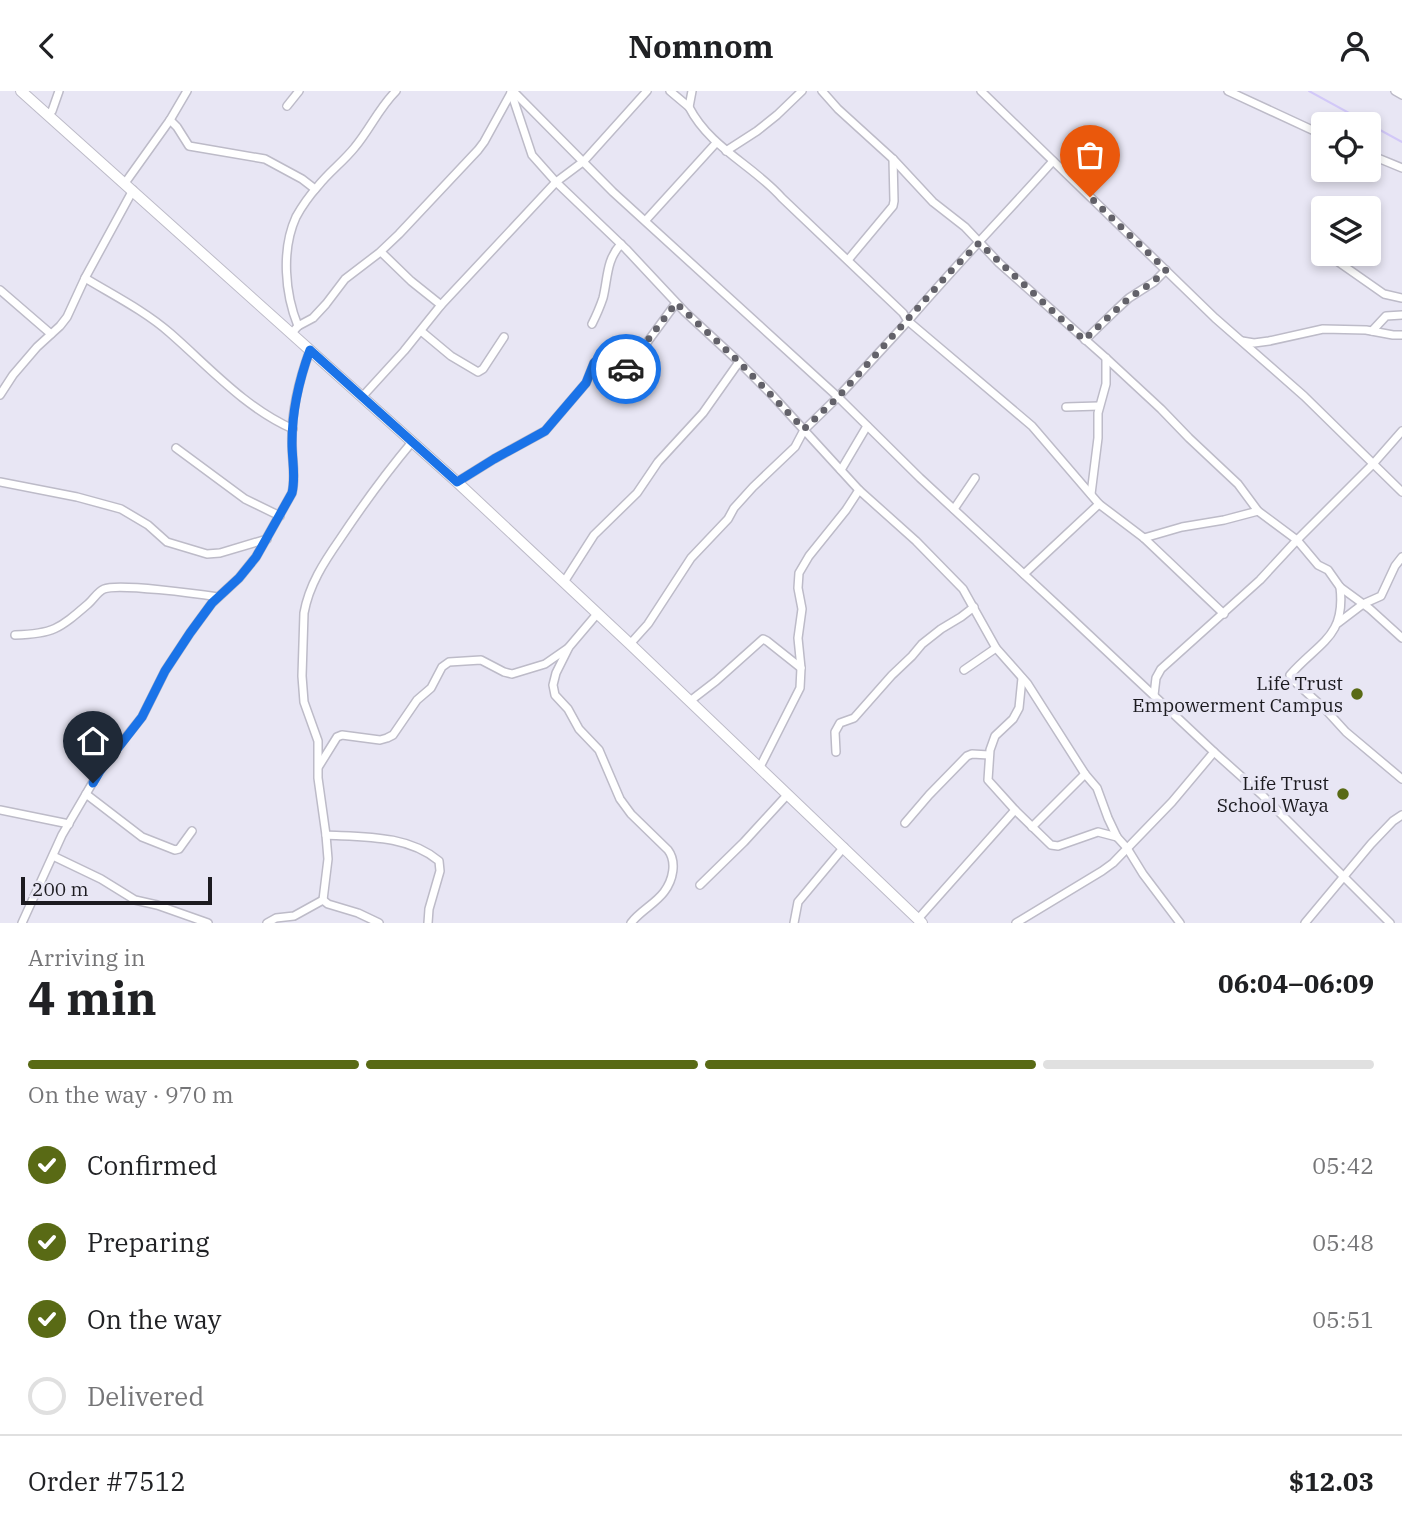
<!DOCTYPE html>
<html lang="en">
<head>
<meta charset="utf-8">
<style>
	:root { --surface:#fff; --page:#f6f6f6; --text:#202124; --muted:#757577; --line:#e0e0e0; --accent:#596a15 }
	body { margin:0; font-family:"IBM Plex Serif",serif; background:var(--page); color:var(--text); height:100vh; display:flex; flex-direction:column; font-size:26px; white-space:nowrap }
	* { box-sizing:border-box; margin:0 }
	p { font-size:23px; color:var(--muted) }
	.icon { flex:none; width:38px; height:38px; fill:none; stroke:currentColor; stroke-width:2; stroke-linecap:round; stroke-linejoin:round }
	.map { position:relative; height:832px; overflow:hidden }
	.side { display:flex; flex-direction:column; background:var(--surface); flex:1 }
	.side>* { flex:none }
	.fabs { position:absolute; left:1311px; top:21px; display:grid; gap:14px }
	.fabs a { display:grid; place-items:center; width:70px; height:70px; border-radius:7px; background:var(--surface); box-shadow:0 4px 10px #0003; font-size:35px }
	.scale { position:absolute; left:21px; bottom:18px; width:191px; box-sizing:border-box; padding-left:7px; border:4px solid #1c1b20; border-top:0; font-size:19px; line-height:24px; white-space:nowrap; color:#1c1b20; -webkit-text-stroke:5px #e8e6f4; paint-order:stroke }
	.pin { position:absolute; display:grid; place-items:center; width:60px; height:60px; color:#fff; margin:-72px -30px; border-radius:50% 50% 50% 0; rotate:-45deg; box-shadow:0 0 7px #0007 }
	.pin .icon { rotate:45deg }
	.courier { position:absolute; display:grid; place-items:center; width:70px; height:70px; margin:-35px; border:5px solid #1a73e8; border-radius:50%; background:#fff; color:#222; box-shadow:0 2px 9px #0007 }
	.overview em { font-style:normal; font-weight:700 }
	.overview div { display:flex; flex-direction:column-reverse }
	.overview { display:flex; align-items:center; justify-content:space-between; height:119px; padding:0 28px }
	h1 { font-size:46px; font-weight:700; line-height:52px }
	.bar { display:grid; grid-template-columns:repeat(4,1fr); gap:10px 7px; align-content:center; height:84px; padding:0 28px }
	.bar i { height:9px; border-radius:5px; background:var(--line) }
	.bar .active { background:var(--accent) }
	.bar p { grid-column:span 4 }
	.line { display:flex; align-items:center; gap:18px; padding:0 28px; border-top:2px solid var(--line) }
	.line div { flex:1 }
	ol { padding:0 28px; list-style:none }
	li { display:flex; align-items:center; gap:21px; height:77px }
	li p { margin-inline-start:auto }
	li .icon { padding:7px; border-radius:50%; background:var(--accent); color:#fff; stroke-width:4 }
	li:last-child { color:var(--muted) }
	li i { width:38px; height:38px; border:4px solid var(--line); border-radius:50% }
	header { display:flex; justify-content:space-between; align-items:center; height:91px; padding:0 28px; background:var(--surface); font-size:32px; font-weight:700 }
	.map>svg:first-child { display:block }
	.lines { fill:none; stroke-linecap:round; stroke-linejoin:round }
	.stream { stroke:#d2c8f8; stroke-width:2 }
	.street-casing { stroke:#bdbbc8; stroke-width:10 }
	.secondary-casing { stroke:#bdbbc8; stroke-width:12 }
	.street { stroke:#fff; stroke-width:7 }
	.secondary { stroke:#fff; stroke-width:10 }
	.done { stroke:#63626a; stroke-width:7; stroke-dasharray:0 12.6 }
	.route { stroke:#1a73e8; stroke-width:9 }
	.poi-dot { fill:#596a15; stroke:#e8e6f4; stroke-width:2.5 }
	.labels { text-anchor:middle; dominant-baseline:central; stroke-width:7; stroke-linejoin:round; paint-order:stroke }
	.poi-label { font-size:19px; fill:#1c1b20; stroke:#e8e6f4; text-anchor:end }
</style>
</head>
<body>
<header><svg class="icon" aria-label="back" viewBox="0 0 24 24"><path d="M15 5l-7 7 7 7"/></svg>Nomnom<svg class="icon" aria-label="person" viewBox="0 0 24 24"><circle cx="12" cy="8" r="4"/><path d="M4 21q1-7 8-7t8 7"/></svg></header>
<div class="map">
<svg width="1402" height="832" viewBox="0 0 1402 832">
	<rect width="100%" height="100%" fill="#e8e6f4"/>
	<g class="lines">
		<polyline class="stream" points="1309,0 1402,51"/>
		<g class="street-casing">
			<g id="street">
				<polyline points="513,0 613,101 838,306 920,387 1068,524 1214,661 1172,711 1113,772 1102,780 1016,832"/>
				<polyline points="670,0 689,16"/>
				<polyline points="822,0 838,18 893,68 933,111 965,136 999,172 1106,267 1161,318 1189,347 1238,393 1258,420 1297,449 1318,474 1328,479 1340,496 1370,518 1402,547"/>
				<polyline points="981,0 1215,227 1304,305 1402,401"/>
				<polyline points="1228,0 1323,44"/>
				<polyline points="1395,0 1402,4"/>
				<polyline points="511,1 532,64 556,91 626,158 685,221 737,269 772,304 859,399 916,450 963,498 996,557 1027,592 1085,683 1097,697 1108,727 1117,746 1127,757 1143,783 1180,832"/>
				<polyline points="287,15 299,0"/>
				<polyline points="47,24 52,20 59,0"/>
				<polyline points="170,29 177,36 189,55 265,68 302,88 315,98"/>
				<polyline points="726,60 757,40 777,24 802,0"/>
				<polyline points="1368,63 1402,77"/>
				<path d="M1053,70C1005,124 955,175 908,230L1032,335L1099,413L1144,447L1224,523"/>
				<polyline points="125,92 170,29 187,0"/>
				<polyline points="646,129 716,52"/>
				<polyline points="381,161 411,190 441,214"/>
				<polyline points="1334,163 1334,168 1384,203 1402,207"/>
				<polyline points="848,169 893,115 894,110 893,68"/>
				<path d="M85,187C113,204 145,220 170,242C209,276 245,317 293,338"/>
				<polyline points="0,199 51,243"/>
				<path d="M592,233C596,225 600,216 603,207C608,187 606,169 621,153"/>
				<path d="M298,235C285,203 281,159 296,126C302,115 310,104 318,95C329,81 344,70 355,56C370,38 379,17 396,0"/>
				<polyline points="421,240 451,265 478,281 483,278 504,246"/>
				<polyline points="1372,240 1386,225 1402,224"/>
				<polyline points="292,242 298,235 313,227 326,213 345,188 379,162 399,143 478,59 484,51 511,2"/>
				<polyline points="1085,249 1117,218 1129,207 1154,191 1166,179"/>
				<polyline points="1242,250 1254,252 1269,250 1323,238 1366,239 1393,244 1402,244"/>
				<polyline points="0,304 13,284 37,256 60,235 67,226 85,187 133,99"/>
				<polyline points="362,306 404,260 441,214 556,91 584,70 647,0"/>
				<polyline points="1066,316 1099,315"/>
				<polyline points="176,357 245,408 280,425"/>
				<polyline points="841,379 867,335"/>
				<polyline points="0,391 77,406 121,418 148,434 167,451 207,463 220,462 267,448"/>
				<polyline points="457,391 494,368 545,340 586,292 594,272 597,269 606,268 623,279 629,276 676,212"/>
				<polyline points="1091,403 1098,347 1098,322 1106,293 1106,267"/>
				<polyline points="954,418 975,387"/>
				<polyline points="1144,447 1182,436 1224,429 1258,420"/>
				<polyline points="1024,483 1099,413"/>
				<polyline points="564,491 594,444 637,402 658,371 703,322 739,271"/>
				<path d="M1340,496C1346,546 1319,551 1290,584L1295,591L1325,618L1346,641L1402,688"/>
				<path d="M597,523L569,556L556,582L553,594L555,604L568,618L579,638L599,659L620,708L631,723L668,759C677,771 673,789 664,801C655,813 640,820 631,832"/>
				<polyline points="1338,532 1363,513 1381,505 1395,475 1402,466"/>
				<path d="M15,544C53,543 59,538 88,513C93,509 97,501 104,498C118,492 199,503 218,506"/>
				<path d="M630,553L648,533L691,467L728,428L734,417L753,396L795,356L804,339L838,306L908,230L903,222L782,107C753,74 710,57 689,16L692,0"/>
				<polyline points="964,579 996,557"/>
				<polyline points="1022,587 1019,617 1013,628 995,645 990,659 988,689 1015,719 1051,754 1058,755 1098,741 1117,746"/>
				<polyline points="1154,604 1156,587 1161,578 1260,489 1297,449 1373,373 1402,340"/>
				<polyline points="690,610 716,590 763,548 767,550 801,577"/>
				<polyline points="836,661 835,641 840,632 854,627 892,584 912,565 922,553 941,538 961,526 974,516"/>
				<polyline points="1214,661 1262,704 1390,832"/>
				<polyline points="319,675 337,646 342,644 380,649 387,647 393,644 417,609 431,597 442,576 449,571 481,569 504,581 512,583 545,573 568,557"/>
				<polyline points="760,676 800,597 801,577 798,547 802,518 798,497 799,482 809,465 846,419 859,399"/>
				<polyline points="86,703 142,746 175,759 179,758 192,740"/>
				<polyline points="0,719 69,733"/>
				<polyline points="905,732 929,704 967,665 972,663 989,664"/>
				<polyline points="1032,736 1085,683"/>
				<path d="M326,744C365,746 408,744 439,770L440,780L429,818L428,832"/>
				<polyline points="53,765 101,788 135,809 157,814 208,832"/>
				<polyline points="700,794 744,751 788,703"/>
				<path d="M323,809L328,768L326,744L318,687V650L304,611L302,585L304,522C309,494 324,471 340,448C362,415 386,382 412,351"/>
				<polyline points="323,809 328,813 358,822 379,832"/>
				<polyline points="918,828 1015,719"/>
				<path d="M22,832L62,744L100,679L142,626L165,580L190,542L212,512L239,487L256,466L292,402C296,385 292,370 292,352C291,319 299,289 310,259"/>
				<polyline points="267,832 276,827 294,825 323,809"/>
				<polyline points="794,832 798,811 844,756"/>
				<polyline points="1305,832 1371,753 1393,730 1402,724"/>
			</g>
		</g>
		<g class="secondary-casing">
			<polyline id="secondary" points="21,0 457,391 630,553 922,832"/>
		</g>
		<use href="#street" class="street"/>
		<use href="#secondary" class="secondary"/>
	</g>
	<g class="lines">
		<polyline class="done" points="626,278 676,212 737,269 804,338 838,306 950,181 979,152 1084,249 1117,218 1129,207 1153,191 1166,179 1090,106"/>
		<path class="route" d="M93,692L100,680L142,626L165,580L190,542L212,512L239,487L256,466L292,402C296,385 292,370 292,352C292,319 299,289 310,259L457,391L494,368L545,340L586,292L594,272L597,269L606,268L620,277L626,278"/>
	</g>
	<g class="poi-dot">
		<circle cx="1357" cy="603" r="7"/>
		<circle cx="1343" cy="703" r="7"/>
	</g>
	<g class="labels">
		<g class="poi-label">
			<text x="1343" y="592">Life Trust<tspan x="1343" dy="22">Empowerment Campus</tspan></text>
			<text x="1329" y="692">Life Trust<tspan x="1329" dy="22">School Waya</tspan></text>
		</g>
	</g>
</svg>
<div class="fabs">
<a><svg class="icon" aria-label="locate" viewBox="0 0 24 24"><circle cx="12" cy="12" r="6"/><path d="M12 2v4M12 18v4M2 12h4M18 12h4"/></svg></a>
<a><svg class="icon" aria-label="layers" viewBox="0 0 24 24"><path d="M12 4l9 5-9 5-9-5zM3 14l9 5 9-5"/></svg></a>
</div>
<div class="scale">200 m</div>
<div class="pin" style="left:1090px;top:106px;background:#ea580c"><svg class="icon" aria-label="bag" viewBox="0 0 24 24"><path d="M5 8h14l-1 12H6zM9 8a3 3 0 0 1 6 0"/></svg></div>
<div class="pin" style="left:93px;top:692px;background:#1f2937"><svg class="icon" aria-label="home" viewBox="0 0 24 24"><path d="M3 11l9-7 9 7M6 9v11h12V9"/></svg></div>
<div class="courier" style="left:626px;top:278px"><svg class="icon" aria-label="car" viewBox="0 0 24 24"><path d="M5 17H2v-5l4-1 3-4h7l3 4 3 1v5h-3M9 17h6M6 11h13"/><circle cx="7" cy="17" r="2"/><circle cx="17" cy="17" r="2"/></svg></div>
</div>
<section class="side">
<div class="overview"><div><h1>4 min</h1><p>Arriving in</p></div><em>06:04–06:09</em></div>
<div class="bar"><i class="active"></i><i class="active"></i><i class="active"></i><i></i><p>On the way · 970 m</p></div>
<ol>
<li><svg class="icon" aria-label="check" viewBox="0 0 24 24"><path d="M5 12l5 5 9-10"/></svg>Confirmed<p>05:42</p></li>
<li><svg class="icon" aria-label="check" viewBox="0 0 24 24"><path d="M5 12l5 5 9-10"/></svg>Preparing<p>05:48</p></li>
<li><svg class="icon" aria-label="check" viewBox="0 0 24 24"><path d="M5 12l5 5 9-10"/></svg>On the way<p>05:51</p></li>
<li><i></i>Delivered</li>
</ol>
<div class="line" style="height:91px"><div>Order #7512</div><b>$12.03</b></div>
</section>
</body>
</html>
